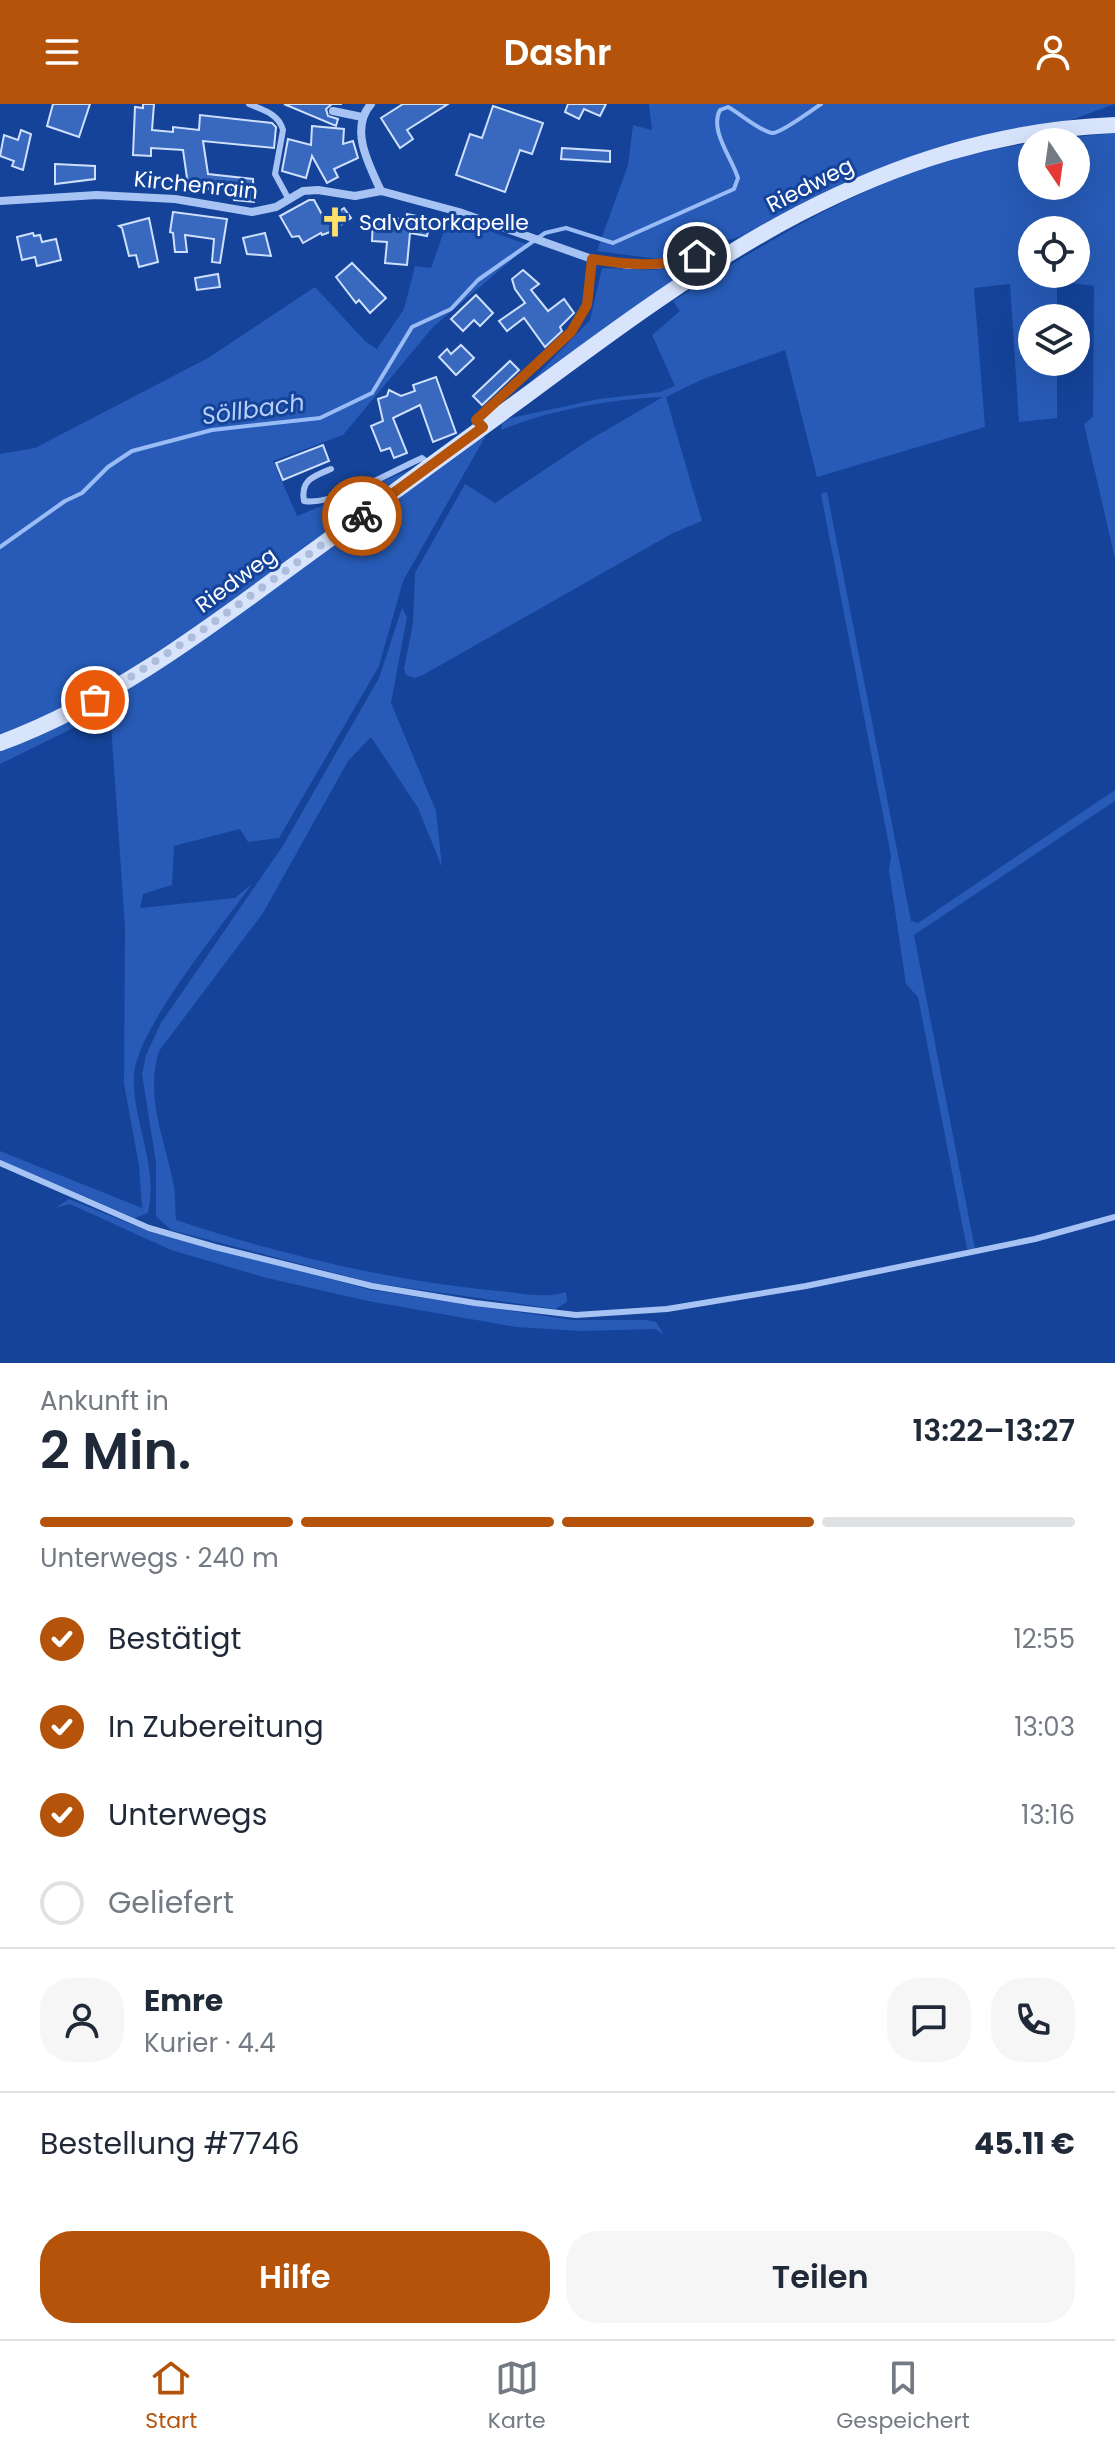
<!DOCTYPE html>
<html lang="de">
<head>
<meta charset="utf-8">
<style>
	:root { --surface:#fff; --page:#f6f6f7; --text:#1f2937; --muted:#747a83; --line:#e0e1e3; --accent:#b45309 }
	body { margin:0; font-family:Poppins,sans-serif; background:var(--page); color:var(--text); height:100vh; display:flex; flex-direction:column; font-size:30px; white-space:nowrap }
	* { box-sizing:border-box; margin:0 }
	p { font-size:26px; color:var(--muted) }
	.icon { flex:none; width:44px; height:44px; fill:none; stroke:currentColor; stroke-width:2; stroke-linecap:round; stroke-linejoin:round }
	.map { position:relative; height:1259px; overflow:hidden }
	.details { display:flex; flex-direction:column; background:var(--surface); flex:1 }
	.details>* { flex:none }
	.needle { width:52px; rotate:167deg }
	.controls { position:absolute; left:1018px; top:24px; display:grid; gap:16px }
	.controls a { display:grid; place-items:center; width:72px; height:72px; border-radius:50%; background:var(--surface); box-shadow:0 8px 32px #0002; font-size:40px }
	.pin { position:absolute; display:grid; place-items:center; width:68px; height:68px; color:#fff; margin:-34px; border:4px solid #fff; border-radius:50%; box-shadow:0 2px 8px #0007 }
	.courier { position:absolute; display:grid; place-items:center; width:80px; height:80px; margin:-40px; border:6px solid #b45309; border-radius:50%; background:#fff; color:#222; box-shadow:0 2px 10px #0007 }
	.head em { font-style:normal; font-weight:600 }
	.head div { display:flex; flex-direction:column-reverse }
	.head { display:flex; align-items:center; justify-content:space-between; height:136px; padding:0 40px }
	h1 { font-size:52px; font-weight:600; line-height:60px }
	.bar { display:grid; grid-template-columns:repeat(4,1fr); gap:12px 8px; align-content:center; height:96px; padding:0 40px }
	.bar i { height:10px; border-radius:6px; background:var(--line) }
	.bar .active { background:var(--accent) }
	.bar p { grid-column:span 4 }
	.line { display:flex; align-items:center; gap:20px; padding:0 40px; border-top:2px solid var(--line) }
	.line div { flex:1 }
	.round { display:grid; place-items:center; flex:none; width:84px; height:84px; border-radius:32px; background:var(--page) }
	ol { padding:0 40px; list-style:none }
	li { display:flex; align-items:center; gap:24px; height:88px }
	li p { margin-inline-start:auto }
	li .icon { padding:8px; border-radius:50%; background:var(--accent); color:#fff; stroke-width:4 }
	li:last-child { color:var(--muted) }
	li i { width:44px; height:44px; border:4px solid var(--line); border-radius:50% }
	.cta { display:flex; gap:16px; margin-top:auto; padding:16px 40px }
	.cta a { flex:1; height:92px; border-radius:32px; background:var(--accent); color:#fff; font-size:32px; font-weight:600; line-height:92px; text-align:center }
	.cta a+a { background:var(--page); color:var(--text) }
	header { display:flex; justify-content:space-between; align-items:center; height:104px; padding:0 40px; background:var(--accent); color:#fff; font-size:36px; font-weight:600 }
	.menu { display:flex; justify-content:space-around; align-items:center; height:112px; border-top:2px solid var(--line); background:var(--surface); font-size:22px; color:var(--muted) }
	.menu a { display:grid; justify-items:center; gap:4px }
	.menu .active { color:var(--accent) }
	.map>svg:first-child { display:block }
	.green { fill:#275bb7; fill-rule:evenodd }
	.lines { fill:none; stroke-linecap:round; stroke-linejoin:round }
	.stream { stroke:#9abcf6; stroke-width:4 }
	.building { fill:#3869bf; stroke:#cfe0fd; stroke-width:2 }
	.lane { stroke:#a7c3f3; stroke-width:6 }
	.street { stroke:#a7c3f3; stroke-width:8 }
	.secondary { stroke:#d7e4fc; stroke-width:16 }
	.done { stroke:#adbddb; stroke-width:8; stroke-dasharray:0 14.4 }
	.route { stroke:#b45309; stroke-width:10 }
	.labels { text-anchor:middle; dominant-baseline:central; stroke-width:6; stroke-linejoin:round; paint-order:stroke }
	.street-label { font-size:22px; fill:#fff; stroke:#144399 }
	.poi-label { font-size:22px; fill:#fff; stroke:#144399; text-anchor:start }
	.water-label { font-size:24px; font-style:italic; fill:#b4cef9; stroke:#144399 }
</style>
</head>
<body>
<header><svg class="icon" aria-label="menu" viewBox="0 0 24 24"><path d="M4 6h16M4 12h16M4 18h16"/></svg>Dashr<svg class="icon" aria-label="person" viewBox="0 0 24 24"><circle cx="12" cy="8" r="4"/><path d="M4 21q1-7 8-7t8 7"/></svg></header>
<div class="map">
<svg width="1115" height="1259" viewBox="0 0 1115 1259">
	<rect width="100%" height="100%" fill="#144399"/>
	<g class="green">
		<polygon points="649,0 1115,0 1071,16 1002,28 933,45 858,74 761,126 683,150 658,155 597,147 628,61 633,21 652,26"/>
		<path d="M1115,29V455L1084,320L1093,313L1094,182L1057,177V214H1032V258H1057V314L1019,318L1010,180L974,184L985,323L817,373L785,246L703,275L666,293L702,417L673,429L423,571L415,574L406,571L404,565L413,519L415,469L465,380L495,399L586,338L663,293C611,295 550,306 501,326L502,319L511,314L599,295L660,288L675,282L652,231L680,207L673,197C756,145 840,91 934,61C993,42 1053,35 1115,29ZM1032,38H1076V82H1032ZM1032,126H1076V170H1032Z"/>
		<polygon points="449,113 529,141 433,223 343,331 273,357 297,412 420,362 191,526 92,590 0,632 0,350 35,344 208,254 315,183 365,237 377,245 404,205 415,162 431,164"/>
		<polygon points="708,155 527,282 590,216 602,164 657,166"/>
		<path d="M482,332L485,333L403,477L379,562L279,734L248,738L240,725L174,742L172,781L143,790L140,804L235,794L252,780C222,822 137,924 134,971C132,1019 159,1059 148,1109L135,1114L0,1056V1047L142,1104L139,1061L124,980L125,823L110,606L0,660V645L39,631Z"/>
		<polygon points="827,388 911,817 918,819 1115,686 1115,697 914,831 975,1145 967,1145 918,893 906,880 889,766 891,752 821,390"/>
		<path d="M402,504L407,513L391,599L436,707L442,763L418,704L371,633L348,657L263,809L159,947C145,993 164,1033 173,1078C176,1090 175,1103 176,1116C278,1150 391,1177 499,1187C521,1189 544,1195 566,1188L567,1198L555,1205L373,1179L171,1126L156,1112V1059L142,970L146,951L161,919L284,740L379,574Z"/>
		<polygon points="69,1095 148,1127 371,1186 572,1216 647,1216 656,1218 664,1231 655,1225 581,1227 516,1223 368,1197 267,1174 171,1146 70,1100 55,1104"/>
	</g>
	<g class="lines">
		<path class="stream" d="M0,443L65,397L82,389L108,363L132,347L212,326L320,314L372,289L412,223L451,205L478,176L545,129L566,124L613,139L734,85L738,74C732,54 709,26 720,6L728,3C741,10 758,26 772,29C780,30 812,6 821,0"/>
	</g>
	<g class="building">
		<polygon points="53,0 90,0 79,33 47,22"/>
		<polygon points="143,0 154,0 152,26 173,28 173,23 199,26 200,11 272,19 276,23 274,44 203,37 208,70 253,75 254,98 234,96 231,81 189,88 183,46 151,44 151,52 133,51 135,3 143,4"/>
		<polygon points="284,0 342,0 332,0 326,5 328,12 338,15 336,22"/>
		<polygon points="403,0 448,0 407,26 413,35 400,44 381,14"/>
		<polygon points="568,0 606,0 600,12 584,5 579,15 565,8"/>
		<polygon points="493,2 543,19 532,50 520,46 505,88 456,71 470,30 482,34"/>
		<polygon points="312,22 344,25 343,40 353,37 358,54 334,65 338,73 327,79 312,52 306,74 282,67 288,35 311,41"/>
		<polygon points="21,26 31,30 23,66 12,62 14,57 0,52 4,31 18,36"/>
		<polygon points="562,44 610,47 610,58 561,55"/>
		<polygon points="55,60 95,62 95,75 55,80"/>
		<polygon points="309,96 314,96 325,116 344,104 351,114 330,128 322,131 321,129 303,139 299,132 292,133 280,112"/>
		<polygon points="173,108 227,115 220,159 212,158 214,135 185,131 187,148 175,148 173,129 170,128"/>
		<polygon points="407,110 431,115 427,132 410,129 407,161 385,159 387,138 372,137 373,114 406,115"/>
		<polygon points="149,114 158,158 139,163 136,151 129,152 122,124 119,122"/>
		<polygon points="33,129 34,132 40,131 42,138 56,135 61,156 37,162 35,153 22,156 17,133"/>
		<polygon points="265,129 271,152 247,150 243,134"/>
		<polygon points="352,159 386,194 370,209 359,196 356,199 336,173"/>
		<polygon points="523,166 539,180 531,186 548,207 564,195 574,209 560,223 562,227 545,243 524,214 507,227 499,217 525,199 515,185 512,175"/>
		<polygon points="218,170 220,183 197,186 195,174"/>
		<polygon points="476,191 493,209 480,222 474,216 463,227 451,215"/>
		<polygon points="461,241 474,254 456,271 439,253 447,245 451,250"/>
		<polygon points="510,257 519,266 482,301 473,292"/>
		<polygon points="436,273 456,329 433,338 420,301 393,314 407,349 394,354 390,344 381,347 371,322 383,317 378,295 387,292 389,286 401,292 415,287 413,281"/>
		<polygon points="323,341 329,357 283,376 276,359"/>
	</g>
	<g class="lines">
		<g class="lane">
			<path d="M249,0C263,6 279,10 283,26L275,70L288,94"/>
			<path d="M331,365C314,372 300,376 304,397C335,402 392,367 422,354L428,359"/>
			<polyline points="0,1059 149,1124 215,1143 372,1182 475,1199 576,1211 667,1205 806,1182 1035,1135 1115,1113"/>
		</g>
		<g class="street">
			<path d="M371,0C349,25 369,61 381,87"/>
			<polyline points="333,7 362,13"/>
			<polyline points="0,97 97,91 175,95 252,108 276,103 303,87 318,86 355,92 381,87 459,108 592,155 628,161 657,161 713,147 727,151"/>
			<polyline points="483,323 476,316 571,228 587,201 592,155"/>
		</g>
		<path class="secondary" d="M0,639C103,601 195,534 283,469C363,410 444,352 524,293C705,158 880,30 1115,21"/>
	</g>
	<g class="lines">
		<polyline class="done" points="95,596 197,530 362,412"/>
		<path class="route" d="M362,412L483,323L476,316L571,228L587,201L592,155C629,161 661,164 697,152"/>
	</g>
	<defs>
		<g id="church-bare" transform="scale(2.4)"><path d="M-1.2-6h2.4v3.5h3.3v2.4h-3.3V6h-2.4V-.1h-3.3v-2.4h3.3Z" fill="#ffe169" stroke="#144399" stroke-width="2.5" paint-order="stroke"/></g>
	</defs>
	<g fill-rule="evenodd">
		<use href="#church-bare" x="335" y="118"/>
	</g>
	<g class="labels">
		<g class="street-label">
			<text transform="translate(196 81) rotate(6)">Kirchenrain</text>
			<text transform="translate(810 81) rotate(-27)">Riedweg</text>
			<text transform="translate(236 476) rotate(-36)">Riedweg</text>
		</g>
		<g class="poi-label">
			<text x="359" y="118">Salvatorkapelle</text>
		</g>
		<g class="water-label">
			<text transform="translate(253 305) rotate(-8)">Söllbach</text>
		</g>
	</g>
</svg>
<div class="controls">
<a><svg class="needle" viewBox="-14 -14 28 28"><path d="M0-13l5 13h-10z" fill="#e53935"/><path d="M0 13l5-13h-10z" fill="#747a83"/></svg></a>
<a><svg class="icon" aria-label="locate" viewBox="0 0 24 24"><circle cx="12" cy="12" r="6"/><path d="M12 2v4M12 18v4M2 12h4M18 12h4"/></svg></a>
<a><svg class="icon" aria-label="layers" viewBox="0 0 24 24"><path d="M12 4l9 5-9 5-9-5zM3 14l9 5 9-5"/></svg></a>
</div>
<div class="pin" style="left:95px;top:596px;background:#ea580c"><svg class="icon" aria-label="bag" viewBox="0 0 24 24"><path d="M5 8h14l-1 12H6zM9 8a3 3 0 0 1 6 0"/></svg></div>
<div class="pin" style="left:697px;top:152px;background:#1f2937"><svg class="icon" aria-label="home" viewBox="0 0 24 24"><path d="M3 11l9-7 9 7M6 9v11h12V9"/></svg></div>
<div class="courier" style="left:362px;top:412px"><svg class="icon" aria-label="bike" viewBox="0 0 24 24"><circle cx="6" cy="16" r="4"/><circle cx="18" cy="16" r="4"/><path d="M6 16l4-8h5l3 8M10 8l3 8H6M13 5h3"/></svg></div>
</div>
<section class="details">
<div class="head"><div><h1>2 Min.</h1><p>Ankunft in</p></div><em>13:22–13:27</em></div>
<div class="bar"><i class="active"></i><i class="active"></i><i class="active"></i><i></i><p>Unterwegs · 240 m</p></div>
<ol>
<li><svg class="icon" aria-label="check" viewBox="0 0 24 24"><path d="M5 12l5 5 9-10"/></svg>Bestätigt<p>12:55</p></li>
<li><svg class="icon" aria-label="check" viewBox="0 0 24 24"><path d="M5 12l5 5 9-10"/></svg>In Zubereitung<p>13:03</p></li>
<li><svg class="icon" aria-label="check" viewBox="0 0 24 24"><path d="M5 12l5 5 9-10"/></svg>Unterwegs<p>13:16</p></li>
<li><i></i>Geliefert</li>
</ol>
<div class="line" style="height:144px"><a class="round"><svg class="icon" aria-label="person" viewBox="0 0 24 24"><circle cx="12" cy="8" r="4"/><path d="M4 21q1-7 8-7t8 7"/></svg></a><div><b>Emre</b><p>Kurier · 4.4</p></div><a class="round"><svg class="icon" aria-label="chat" viewBox="0 0 24 24"><path d="M4 5h16v11H9l-5 4z"/></svg></a><a class="round"><svg class="icon" aria-label="phone" viewBox="0 0 24 24"><path d="M5 4h4l2 5-3 2q2 4 5 5l2-3 5 2v4C11 20 4 13 5 4z"/></svg></a></div>
<div class="line" style="height:104px"><div>Bestellung #7746</div><b>45.11 €</b></div>
<div class="cta"><a>Hilfe</a><a>Teilen</a></div>
</section>
<nav class="menu">
<a class="active"><svg class="icon" aria-label="home" viewBox="0 0 24 24"><path d="M3 11l9-7 9 7M6 9v11h12V9"/></svg>Start</a>
<a><svg class="icon" aria-label="map" viewBox="0 0 24 24"><path d="M3 6l6-2 6 2 6-2v14l-6 2-6-2-6 2zM9 4v14M15 6v14"/></svg>Karte</a>
<a><svg class="icon" aria-label="saved" viewBox="0 0 24 24"><path d="M7 4h10v16l-5-4-5 4z"/></svg>Gespeichert</a>
</nav>
</body>
</html>
